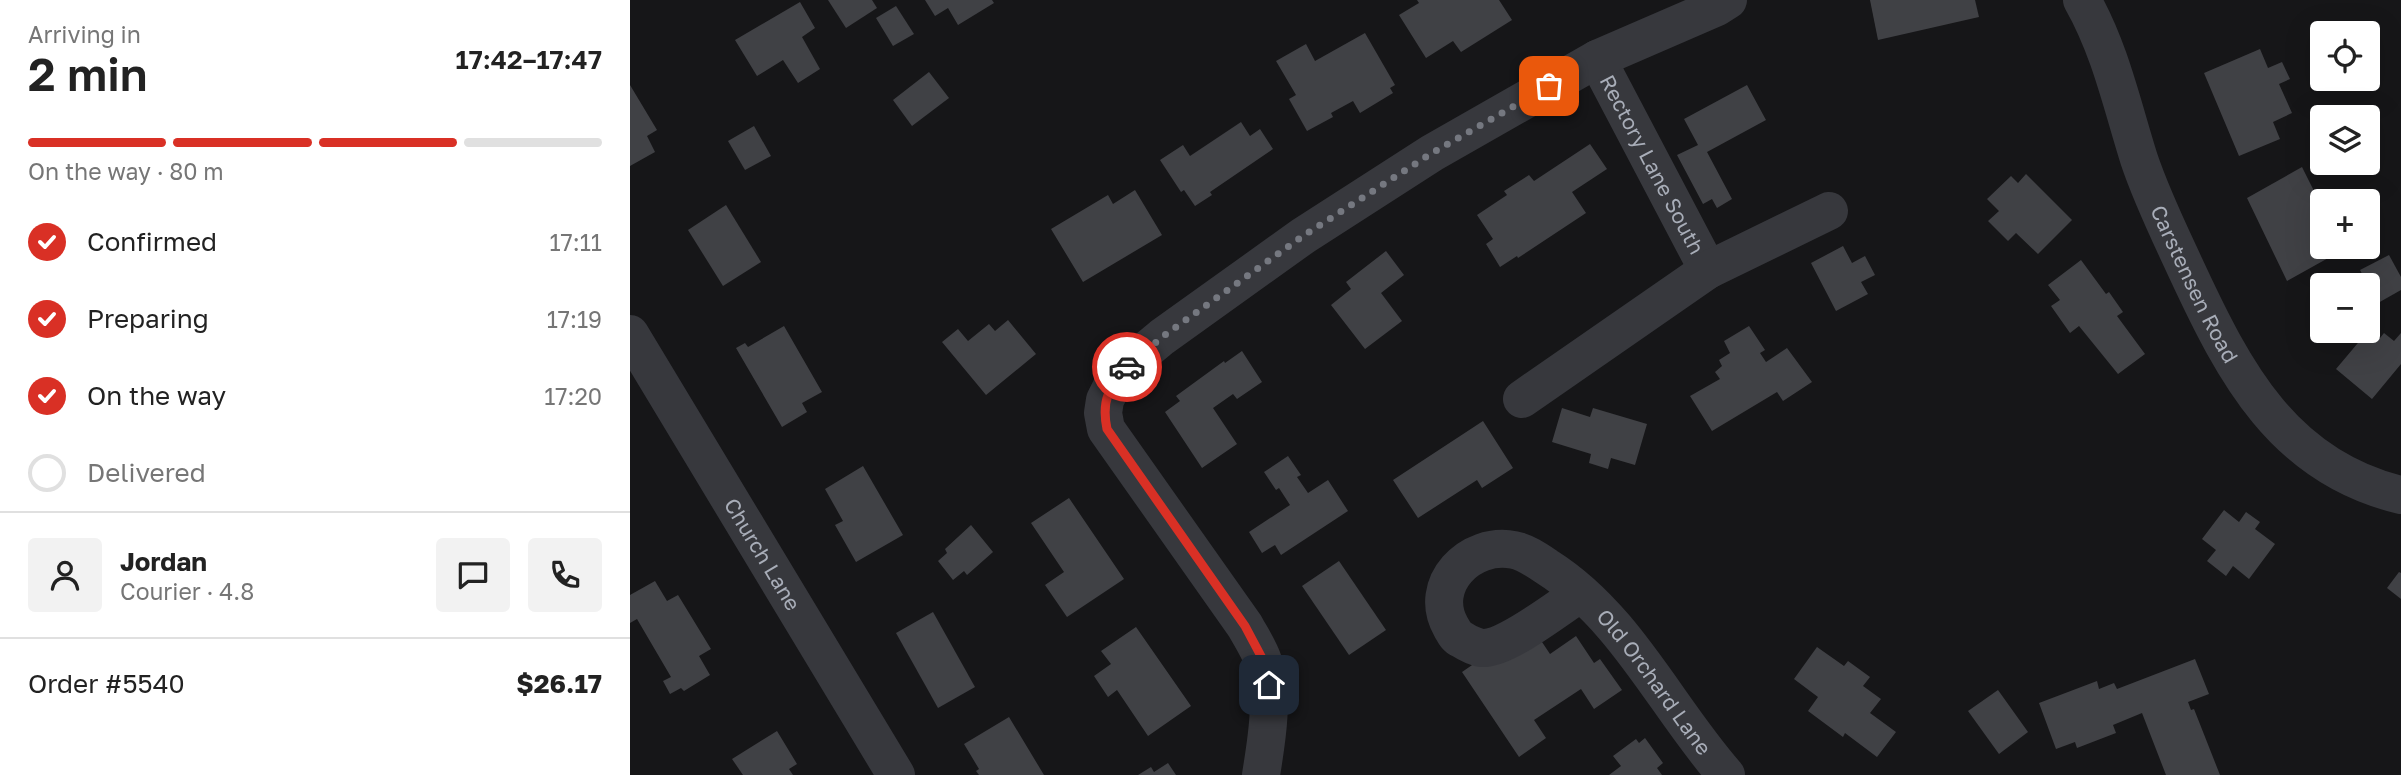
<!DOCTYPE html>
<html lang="en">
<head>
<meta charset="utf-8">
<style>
	:root { --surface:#fff; --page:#f2f2f2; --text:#222; --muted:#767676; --line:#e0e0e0; --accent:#d93025 }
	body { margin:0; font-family:"Golos Text",sans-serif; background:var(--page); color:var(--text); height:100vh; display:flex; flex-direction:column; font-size:26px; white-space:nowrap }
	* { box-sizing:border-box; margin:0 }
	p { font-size:23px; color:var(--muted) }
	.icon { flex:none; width:38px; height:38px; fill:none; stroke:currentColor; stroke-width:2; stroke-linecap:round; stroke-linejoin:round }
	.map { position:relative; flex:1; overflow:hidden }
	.details { display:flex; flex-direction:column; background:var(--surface); width:630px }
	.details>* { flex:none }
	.controls { position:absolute; left:1680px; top:21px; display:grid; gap:14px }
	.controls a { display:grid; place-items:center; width:70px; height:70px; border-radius:7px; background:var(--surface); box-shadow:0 7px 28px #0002; font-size:35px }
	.pin { position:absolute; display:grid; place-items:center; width:60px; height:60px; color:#fff; margin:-30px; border-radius:14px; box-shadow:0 4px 10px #0006 }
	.courier { position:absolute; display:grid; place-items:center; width:70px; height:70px; margin:-35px; border:5px solid #d93025; border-radius:50%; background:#fff; color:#222; box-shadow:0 2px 9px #0007 }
	.headline em { font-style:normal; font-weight:600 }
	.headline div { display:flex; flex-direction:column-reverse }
	.headline { display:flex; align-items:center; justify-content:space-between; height:119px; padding:0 28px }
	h1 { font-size:46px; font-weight:600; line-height:52px }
	.bar { display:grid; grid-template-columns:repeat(4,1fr); gap:10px 7px; align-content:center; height:84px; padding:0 28px }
	.bar i { height:9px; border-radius:5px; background:var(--line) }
	.bar .selected { background:var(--accent) }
	.bar p { grid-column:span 4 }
	.line { display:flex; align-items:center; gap:18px; padding:0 28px; border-top:2px solid var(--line) }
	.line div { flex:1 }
	.round { display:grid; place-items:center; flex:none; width:74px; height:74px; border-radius:7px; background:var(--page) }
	ol { padding:0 28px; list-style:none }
	li { display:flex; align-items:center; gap:21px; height:77px }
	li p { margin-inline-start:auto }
	li .icon { padding:7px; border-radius:50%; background:var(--accent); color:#fff; stroke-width:4 }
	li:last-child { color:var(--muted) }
	li i { width:38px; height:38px; border:4px solid var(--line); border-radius:50% }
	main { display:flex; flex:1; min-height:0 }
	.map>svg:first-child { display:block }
	.building { fill:#404145 }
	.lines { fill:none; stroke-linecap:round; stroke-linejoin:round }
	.minor { stroke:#37383d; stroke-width:38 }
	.done { stroke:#757880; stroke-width:7; stroke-dasharray:0 12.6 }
	.route { stroke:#d93025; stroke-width:9 }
	.labels { text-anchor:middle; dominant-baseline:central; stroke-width:5; stroke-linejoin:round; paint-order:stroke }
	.street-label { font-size:21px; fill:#a8adb8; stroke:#111113 }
</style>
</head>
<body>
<main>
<section class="details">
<div class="headline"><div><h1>2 min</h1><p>Arriving in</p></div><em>17:42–17:47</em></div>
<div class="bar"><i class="selected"></i><i class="selected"></i><i class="selected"></i><i></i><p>On the way · 80 m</p></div>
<ol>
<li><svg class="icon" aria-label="check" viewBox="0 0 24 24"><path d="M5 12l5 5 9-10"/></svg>Confirmed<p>17:11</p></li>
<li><svg class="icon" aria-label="check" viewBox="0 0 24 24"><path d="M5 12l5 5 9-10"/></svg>Preparing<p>17:19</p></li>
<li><svg class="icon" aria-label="check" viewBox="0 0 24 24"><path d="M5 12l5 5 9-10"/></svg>On the way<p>17:20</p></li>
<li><i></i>Delivered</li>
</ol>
<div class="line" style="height:126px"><a class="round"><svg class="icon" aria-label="person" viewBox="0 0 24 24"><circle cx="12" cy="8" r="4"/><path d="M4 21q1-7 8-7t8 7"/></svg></a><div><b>Jordan</b><p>Courier · 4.8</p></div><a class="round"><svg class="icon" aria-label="chat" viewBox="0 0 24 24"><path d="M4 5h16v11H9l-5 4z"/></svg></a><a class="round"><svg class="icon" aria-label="phone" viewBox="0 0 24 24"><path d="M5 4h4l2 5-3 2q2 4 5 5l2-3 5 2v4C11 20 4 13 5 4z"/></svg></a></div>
<div class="line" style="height:91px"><div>Order #5540</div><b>$26.17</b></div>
</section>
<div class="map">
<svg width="1771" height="775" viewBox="0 0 1771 775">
	<rect width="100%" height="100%" fill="#161618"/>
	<g class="building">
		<polygon points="198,0 242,0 247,8 216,28"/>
		<polygon points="295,0 362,0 364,3 328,25 318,8 305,16"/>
		<polygon points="787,0 869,0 882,20 831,52 823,41 796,58 769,15 789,3"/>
		<polygon points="1240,0 1345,0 1349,17 1248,40"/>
		<polygon points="170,2 185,28 172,37 190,69 168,83 153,60 127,76 105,40"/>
		<polygon points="266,6 284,34 263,46 246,18"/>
		<polygon points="735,33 765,85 760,88 763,93 730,113 723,101 701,113 703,117 677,131 659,99 666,95 646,61 676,44 685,61"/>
		<polygon points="1630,49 1638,68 1652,62 1660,79 1649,84 1662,113 1643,122 1650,139 1609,156 1574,73"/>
		<polygon points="299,72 319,98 282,126 263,100"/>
		<polygon points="0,85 27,130 17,136 25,152 0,166"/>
		<polygon points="1117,85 1136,120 1077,152 1102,199 1087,208 1082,199 1073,204 1047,155 1068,145 1054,119"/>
		<polygon points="611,122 620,136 630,129 643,149 580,192 582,195 565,206 554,190 551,192 530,160 553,145 560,156"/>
		<polygon points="124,126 141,156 115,170 98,141"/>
		<polygon points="960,144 977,169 942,192 956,213 888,258 887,256 870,267 856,244 863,239 847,215 877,195 874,191 899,175 904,181"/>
		<polygon points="1672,167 1692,207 1692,247 1718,247 1657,281 1617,198"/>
		<polygon points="1396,174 1442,220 1408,254 1386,233 1378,241 1358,221 1369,211 1357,199 1381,176 1388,183"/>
		<polygon points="505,190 532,235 453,282 421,229 478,195 483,204"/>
		<polygon points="96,205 131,262 93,286 58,230"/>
		<polygon points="1213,246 1222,263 1235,256 1245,275 1231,282 1238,294 1206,311 1181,263"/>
		<polygon points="756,251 774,275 751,293 772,321 735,349 701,305 721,289 716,282"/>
		<polygon points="1759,255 1771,277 1771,290 1748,303 1730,270"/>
		<polygon points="1451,260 1476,294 1479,292 1493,312 1487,316 1515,354 1488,374 1449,326 1440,333 1421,306 1430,300 1418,285"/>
		<polygon points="378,320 406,354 356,395 312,342 328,329 338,341 359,324 365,331"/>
		<polygon points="154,326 192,392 172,403 177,412 152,427 106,348 115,343 118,347"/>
		<polygon points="1119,326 1135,350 1130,353 1136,362 1157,348 1182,382 1153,401 1147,392 1082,431 1060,396 1090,379 1085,372 1092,366 1089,360 1100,353 1094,341"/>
		<polygon points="1738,328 1750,338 1754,333 1764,341 1771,333 1771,364 1742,399 1706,369 1738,331"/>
		<polygon points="612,351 632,382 607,399 603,394 583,408 607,444 572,468 535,412 550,401 546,396 594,361 595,363"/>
		<polygon points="932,408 960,417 963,408 1017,424 1005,465 981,458 978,469 959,463 961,454 922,442"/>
		<polygon points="853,421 883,468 852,488 847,480 788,518 763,480"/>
		<polygon points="658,456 671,475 667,477 678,493 698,480 718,511 651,555 645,545 632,553 619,532 660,505 649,488 646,490 634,472"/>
		<polygon points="233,466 273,535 226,562 205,525 213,521 195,489"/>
		<polygon points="439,498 494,579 437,617 415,585 434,572 401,523"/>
		<polygon points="1594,510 1609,522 1616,512 1630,522 1625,529 1645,544 1619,579 1603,566 1596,576 1577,561 1586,550 1572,539"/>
		<polygon points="341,525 363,552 337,575 334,571 323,580 308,561 317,553 315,549"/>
		<polygon points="709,561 756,630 719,655 672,586"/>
		<polygon points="1769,572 1771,573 1771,599 1757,588"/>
		<polygon points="25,581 37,601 48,595 81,649 69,656 80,675 54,691 51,688 40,694 33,681 41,677 7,619 0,623 0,595"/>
		<polygon points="303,612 345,687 308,708 266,633"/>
		<polygon points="894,615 920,654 946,636 964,663 970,659 992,690 964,709 951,689 904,720 916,738 889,757 832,672 877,641"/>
		<polygon points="506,627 561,706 518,736 487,690 478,697 464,676 481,664 471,651"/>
		<polygon points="1187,647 1214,666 1218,661 1240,677 1233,686 1251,699 1240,713 1266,732 1247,757 1215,733 1213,737 1178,711 1188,697 1164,679"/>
		<polygon points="1565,659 1579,694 1558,702 1561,710 1564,709 1590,775 1536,775 1512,713 1483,725 1486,733 1447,748 1445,742 1426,749 1409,703 1467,681 1469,689 1484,683 1487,689"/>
		<polygon points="1368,690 1398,732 1369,754 1338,711"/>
		<polygon points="379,717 414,775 349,775 346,771 349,769 334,744"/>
		<polygon points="147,731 167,764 159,769 163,775 113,775 102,759"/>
		<polygon points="1015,738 1033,763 1027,768 1032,775 979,775 991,766 983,756 1006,739 1009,743"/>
		<polygon points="538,763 546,775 508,775 521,767 524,772"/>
	</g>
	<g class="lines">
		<g class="minor">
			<path id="s1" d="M1452,0C1480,49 1492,105 1509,159C1522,198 1540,234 1557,271C1604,372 1653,467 1771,495"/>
			<path id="s2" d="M967,59L1078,270"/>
			<path id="s3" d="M0,334L266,775"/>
			<polyline points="892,399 1078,270 1199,211"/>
			<path id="s4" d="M951,593C929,607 880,646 855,648C849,649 837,643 831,639C826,637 824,632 821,627C797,585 840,541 884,550C895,552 908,561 917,567C996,617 1036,707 1096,775"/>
			<path d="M631,775C637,738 644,697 633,661C629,649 621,637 615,626L476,429L473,413L475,400L482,386L496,367L532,337L673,236L802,153L967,59L1087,7L1098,0"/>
		</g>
	</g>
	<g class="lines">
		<polyline class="done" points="497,367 532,337 673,236 802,153 919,86"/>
		<path class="route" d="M497,367C479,388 471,400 477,429L615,626L632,658L639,685"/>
	</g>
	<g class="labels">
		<g class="street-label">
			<text stroke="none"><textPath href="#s2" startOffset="119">Rectory Lane South</textPath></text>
			<text stroke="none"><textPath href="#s1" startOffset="306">Carstensen Road</textPath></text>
			<text stroke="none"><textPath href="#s3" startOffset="257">Church Lane</textPath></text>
			<text stroke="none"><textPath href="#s4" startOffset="474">Old Orchard Lane</textPath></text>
		</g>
	</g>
</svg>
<div class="controls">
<a><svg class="icon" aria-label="locate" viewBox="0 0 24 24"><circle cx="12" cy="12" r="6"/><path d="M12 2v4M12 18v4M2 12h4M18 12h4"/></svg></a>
<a><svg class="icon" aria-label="layers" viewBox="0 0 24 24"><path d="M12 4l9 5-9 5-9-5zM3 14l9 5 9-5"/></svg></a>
<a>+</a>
<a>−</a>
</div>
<div class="pin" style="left:919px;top:86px;background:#ea580c"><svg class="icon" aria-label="bag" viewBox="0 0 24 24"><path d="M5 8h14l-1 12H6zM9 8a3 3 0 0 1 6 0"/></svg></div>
<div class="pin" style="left:639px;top:685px;background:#1f2937"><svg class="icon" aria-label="home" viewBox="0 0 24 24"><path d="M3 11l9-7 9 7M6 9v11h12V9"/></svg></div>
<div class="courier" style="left:497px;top:367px"><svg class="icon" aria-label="car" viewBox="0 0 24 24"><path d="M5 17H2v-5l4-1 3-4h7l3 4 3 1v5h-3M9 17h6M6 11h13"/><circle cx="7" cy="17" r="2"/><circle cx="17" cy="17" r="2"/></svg></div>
</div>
</main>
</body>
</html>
